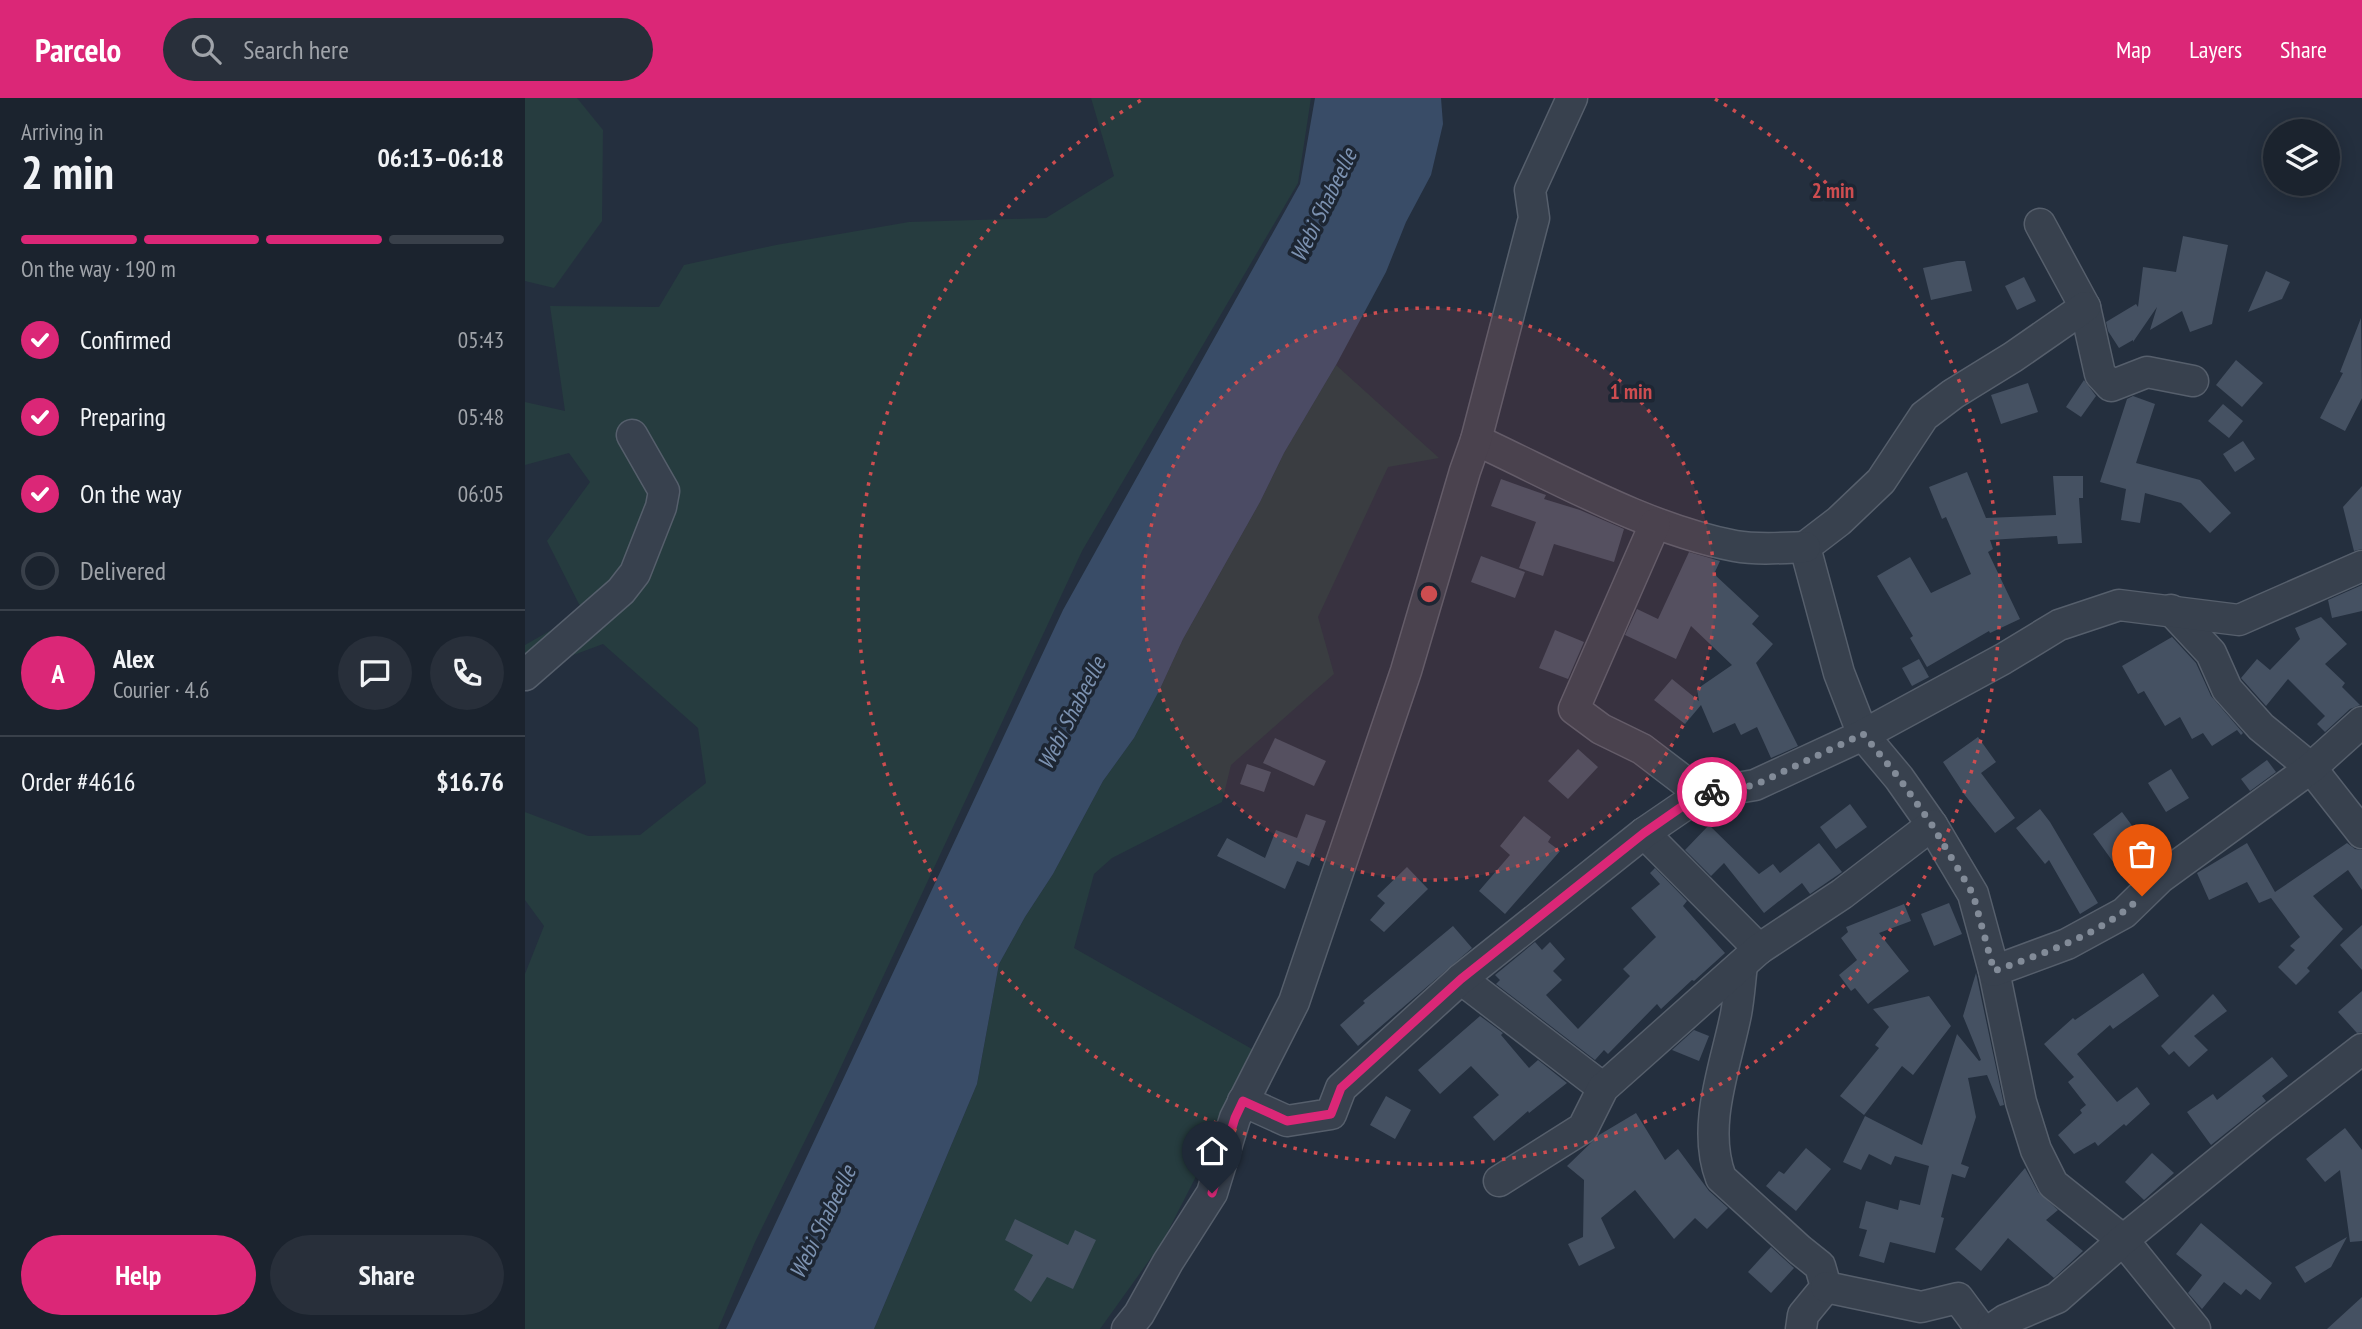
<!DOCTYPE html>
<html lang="en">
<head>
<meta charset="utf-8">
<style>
	:root { --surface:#1b232e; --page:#282f3a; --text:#f1f3f6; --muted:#a0a4aa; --line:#39404a; --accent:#db2777 }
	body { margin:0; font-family:"PT Sans Narrow",sans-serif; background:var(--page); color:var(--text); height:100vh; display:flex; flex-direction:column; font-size:26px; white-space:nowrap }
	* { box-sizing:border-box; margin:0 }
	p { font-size:23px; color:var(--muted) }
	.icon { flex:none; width:38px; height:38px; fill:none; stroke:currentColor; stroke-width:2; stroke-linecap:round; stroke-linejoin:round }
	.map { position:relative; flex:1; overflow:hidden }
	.side { display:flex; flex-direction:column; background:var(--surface); width:525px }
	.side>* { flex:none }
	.fabs { position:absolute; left:1738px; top:21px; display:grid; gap:14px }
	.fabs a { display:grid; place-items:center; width:77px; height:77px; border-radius:50%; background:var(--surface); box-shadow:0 4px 18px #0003,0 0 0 2px var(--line); font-size:35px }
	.pin { position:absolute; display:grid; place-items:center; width:60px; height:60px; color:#fff; margin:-72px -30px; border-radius:50% 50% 50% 0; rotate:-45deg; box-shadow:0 0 7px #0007 }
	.pin .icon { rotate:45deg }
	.courier { position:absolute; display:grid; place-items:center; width:70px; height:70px; margin:-35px; border:5px solid #db2777; border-radius:50%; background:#fff; color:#222; box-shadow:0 2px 9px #0007 }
	.headline em { font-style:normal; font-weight:600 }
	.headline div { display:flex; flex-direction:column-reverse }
	.headline { display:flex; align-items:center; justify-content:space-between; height:119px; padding:0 21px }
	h1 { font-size:46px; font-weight:600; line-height:52px }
	.bar { display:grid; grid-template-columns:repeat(4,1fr); gap:10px 7px; align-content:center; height:84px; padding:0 21px }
	.bar i { height:9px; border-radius:5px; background:var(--line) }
	.bar .on { background:var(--accent) }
	.bar p { grid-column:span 4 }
	.line { display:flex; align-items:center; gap:18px; padding:0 21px; border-top:2px solid var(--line) }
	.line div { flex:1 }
	.round { display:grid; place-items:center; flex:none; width:74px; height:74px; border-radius:37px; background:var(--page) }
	ol { padding:0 21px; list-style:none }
	li { display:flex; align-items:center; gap:21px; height:77px }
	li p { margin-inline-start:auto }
	li .icon { padding:7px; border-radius:50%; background:var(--accent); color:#fff; stroke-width:4 }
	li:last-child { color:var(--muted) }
	li i { width:38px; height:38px; border:4px solid var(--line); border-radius:50% }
	.button { display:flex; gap:14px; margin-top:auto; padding:14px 21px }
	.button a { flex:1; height:80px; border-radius:42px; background:var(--accent); color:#fff; font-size:28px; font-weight:600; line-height:80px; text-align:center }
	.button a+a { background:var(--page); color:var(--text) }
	header { display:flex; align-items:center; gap:42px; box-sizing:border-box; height:98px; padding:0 35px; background:var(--accent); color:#fff }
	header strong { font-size:33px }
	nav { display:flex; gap:38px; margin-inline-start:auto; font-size:24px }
	.search { width:490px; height:63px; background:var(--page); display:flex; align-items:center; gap:18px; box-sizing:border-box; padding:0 24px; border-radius:38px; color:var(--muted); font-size:26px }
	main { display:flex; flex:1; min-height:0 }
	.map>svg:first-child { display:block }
	.green { fill:#263c3f }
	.water { fill:#394c67 }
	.building { fill:#455162 }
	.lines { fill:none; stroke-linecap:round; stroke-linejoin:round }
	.minor-casing { stroke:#565f6c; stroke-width:33 }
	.minor { stroke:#38414e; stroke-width:30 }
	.done { stroke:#828b98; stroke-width:7; stroke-dasharray:0 12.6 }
	.route { stroke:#db2777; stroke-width:9 }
	.ring { fill:none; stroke:#ce4d50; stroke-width:3.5; stroke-dasharray:3.5 7 }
	.labels { text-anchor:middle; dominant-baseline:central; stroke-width:7; stroke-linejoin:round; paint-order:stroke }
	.water-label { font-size:23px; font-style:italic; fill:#7c92b1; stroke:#1d2633 }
	.centre { fill:#ce4d50; stroke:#1d2633; stroke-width:3.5 }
	.ring-label { font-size:21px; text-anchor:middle; font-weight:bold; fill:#ce4d50; stroke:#1d2633; stroke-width:7; stroke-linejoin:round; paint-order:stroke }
</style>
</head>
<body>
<header>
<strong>Parcelo</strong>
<div class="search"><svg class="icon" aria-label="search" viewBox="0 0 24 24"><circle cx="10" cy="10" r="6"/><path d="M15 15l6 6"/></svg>Search here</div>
<nav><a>Map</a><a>Layers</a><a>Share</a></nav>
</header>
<main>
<section class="side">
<div class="headline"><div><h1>2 min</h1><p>Arriving in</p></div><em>06:13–06:18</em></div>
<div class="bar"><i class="on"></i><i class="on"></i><i class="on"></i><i></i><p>On the way · 190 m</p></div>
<ol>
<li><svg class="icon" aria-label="check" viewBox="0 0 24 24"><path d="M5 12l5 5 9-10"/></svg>Confirmed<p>05:43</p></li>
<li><svg class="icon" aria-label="check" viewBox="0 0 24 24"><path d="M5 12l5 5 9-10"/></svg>Preparing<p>05:48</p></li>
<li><svg class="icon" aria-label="check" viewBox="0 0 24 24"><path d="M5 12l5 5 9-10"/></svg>On the way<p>06:05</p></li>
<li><i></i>Delivered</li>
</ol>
<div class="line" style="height:126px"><b class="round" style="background:var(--accent);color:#fff">A</b><div><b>Alex</b><p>Courier · 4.6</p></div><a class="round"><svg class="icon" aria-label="chat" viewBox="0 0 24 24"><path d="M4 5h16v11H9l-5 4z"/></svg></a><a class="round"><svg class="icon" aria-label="phone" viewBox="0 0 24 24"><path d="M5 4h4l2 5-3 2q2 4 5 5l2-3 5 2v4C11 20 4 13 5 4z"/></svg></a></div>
<div class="line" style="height:91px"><div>Order #4616</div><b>$16.76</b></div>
<div class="button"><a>Help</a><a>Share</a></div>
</section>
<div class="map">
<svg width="1837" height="1231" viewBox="0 0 1837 1231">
	<rect width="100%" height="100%" fill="#242f3e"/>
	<g class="green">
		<polygon points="0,0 52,0 78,32 77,123 29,190 0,183"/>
		<polygon points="566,0 786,0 773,85 557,453 307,988 230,1144 193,1231 0,1231 0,876 19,828 0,802 0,714 63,738 115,737 181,685 173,630 78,546 0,575 0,547 58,514 22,443 65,384 44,355 0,367 0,304 40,313 25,208 134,209 159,167 251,147 384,124 521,120 589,78"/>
		<polygon points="811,267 914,360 863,369 793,519 809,576 706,667 697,704 587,760 569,776 549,850 734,955 638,1143 575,1231 349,1231 452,986 474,866 500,819 528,776 578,683 609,640 634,593 658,541 735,404 759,355"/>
	</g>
	<polygon class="water" points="790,0 916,0 918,26 906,77 881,124 861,174 811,267 759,355 735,404 658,541 634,593 609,640 578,683 528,776 500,819 474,866 452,986 349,1231 201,1231 538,512 775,86"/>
	<g class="building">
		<polygon points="1658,138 1703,147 1687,226 1665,234 1657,213 1625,232 1632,209 1608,244 1608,242 1594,250 1583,233 1581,224 1611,206 1613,209 1618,169 1651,174"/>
		<polygon points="1432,163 1440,163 1447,193 1406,202 1398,170"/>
		<polygon points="1741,173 1765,184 1757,201 1723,214"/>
		<polygon points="1499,179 1511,203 1492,212 1480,188"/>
		<polygon points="1836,220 1837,300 1820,333 1795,320 1818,275 1815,274"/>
		<polygon points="1711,262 1738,285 1717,309 1691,287"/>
		<polygon points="1559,282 1571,298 1556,319 1541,309"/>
		<polygon points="1503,285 1513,314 1476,326 1466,297"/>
		<polygon points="1608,298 1630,306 1611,365 1675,382 1706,415 1685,435 1656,405 1620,395 1615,425 1596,422 1601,391 1575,384 1602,301"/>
		<polygon points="1698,306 1718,323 1704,340 1683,323"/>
		<polygon points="1718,343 1730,361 1710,374 1698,356"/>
		<polygon points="1442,374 1461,420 1531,417 1528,378 1558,378 1558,400 1554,400 1557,445 1533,446 1532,438 1465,442 1468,451 1463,454 1495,521 1465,535 1464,533 1402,569 1385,540 1388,538 1352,478 1385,459 1406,495 1446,476 1421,419 1417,421 1404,389"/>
		<polygon points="976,381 1021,397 1019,401 1055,412 1099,431 1089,464 1029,446 1018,478 994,470 1011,424 966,408"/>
		<polygon points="1837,388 1837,451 1829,453 1818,409"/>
		<polygon points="1164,454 1195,463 1189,476 1234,518 1227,526 1248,546 1231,565 1273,648 1246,660 1232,629 1216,637 1210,625 1188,635 1176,607 1160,626 1129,602 1147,581 1174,603 1172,591 1207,567 1166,528 1151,561 1100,537 1112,511 1133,521"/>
		<polygon points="956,458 1000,474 990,500 946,484"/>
		<polygon points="1837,487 1837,513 1807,520 1803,502"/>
		<polygon points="1796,519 1822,546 1800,566 1820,585 1817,589 1835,607 1825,611 1800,634 1792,626 1800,618 1763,581 1741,608 1716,580 1732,561 1745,572 1775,541 1770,530"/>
		<polygon points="1030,532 1059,544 1043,581 1014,570"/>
		<polygon points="1647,539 1671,565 1686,598 1718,635 1716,637 1712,632 1687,648 1678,635 1667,641 1655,619 1640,628 1619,593 1613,596 1597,568"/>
		<polygon points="1394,561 1404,579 1387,588 1377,570"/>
		<polygon points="1453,639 1471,664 1456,675 1490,720 1470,735 1439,696 1418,664"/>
		<polygon points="750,640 801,663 789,688 738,665"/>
		<polygon points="1053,651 1073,669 1043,701 1023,683"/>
		<polygon points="1742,662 1751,674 1725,693 1716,681"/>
		<polygon points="722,666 746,674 739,694 715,686"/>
		<polygon points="1646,671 1664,700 1641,714 1623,685"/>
		<polygon points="1325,706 1342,729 1311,751 1295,729"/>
		<polygon points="1515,711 1525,724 1573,805 1555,816 1524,762 1520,766 1491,730"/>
		<polygon points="1597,714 1619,744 1616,746 1629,763 1604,786 1568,736"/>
		<polygon points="781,716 801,723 784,768 772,763 760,791 692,758 702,740 740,760 751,732 772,740"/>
		<polygon points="999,718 1026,739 1023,744 1035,753 980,816 954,793 985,757 975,748"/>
		<polygon points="1184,727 1234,776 1248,766 1255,775 1294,745 1317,774 1285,796 1277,785 1239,815 1199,765 1186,778 1160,752"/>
		<polygon points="1722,745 1750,794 1822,745 1830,751 1837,752 1837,792 1823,772 1788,798 1818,831 1782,870 1785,873 1771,887 1753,869 1770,852 1765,848 1775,839 1746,800 1734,805 1722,784 1684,802 1672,775"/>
		<polygon points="882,769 903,791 859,834 845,822 860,805 852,798"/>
		<polygon points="1130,770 1162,803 1158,808 1200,855 1169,883 1167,882 1136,911 1132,906 1083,956 1079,952 1070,962 971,886 975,882 970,877 1010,844 1017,852 1025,844 1040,861 1028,873 1037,882 1021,897 1053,931 1105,878 1098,871 1131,839 1106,810 1135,786 1125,775"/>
		<polygon points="1424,805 1437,836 1409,848 1396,816"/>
		<polygon points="1379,806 1386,823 1354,835 1384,873 1343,906 1330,890 1326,893 1314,877 1332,862 1316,840 1323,834 1321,829"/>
		<polygon points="1837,827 1837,872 1815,847"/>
		<polygon points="928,828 947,850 833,948 815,927 840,905 838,903"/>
		<polygon points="1451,875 1479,1007 1475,1008 1462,977 1443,980 1451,1019 1436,1066 1444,1069 1440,1080 1427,1076 1416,1119 1419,1120 1410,1155 1365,1144 1359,1165 1334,1158 1342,1132 1334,1130 1341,1103 1373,1112 1375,1102 1395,1107 1404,1068 1370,1058 1366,1067 1344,1056 1336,1072 1318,1064 1340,1018 1397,1047 1432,936 1454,963 1456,962 1438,918"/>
		<polygon points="1618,875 1634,898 1588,931 1585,927 1552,956 1592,1004 1612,989 1625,1006 1601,1028 1599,1026 1573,1048 1570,1044 1549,1056 1533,1037 1557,1015 1555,1012 1561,1007 1543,984 1549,979 1519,946 1548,920 1550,922"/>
		<polygon points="1837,893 1837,934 1832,935 1813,914"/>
		<polygon points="1688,896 1702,913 1669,938 1683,952 1664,969 1649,953 1644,957 1636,948"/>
		<polygon points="1404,898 1426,928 1388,977 1377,968 1339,1017 1315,998 1354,950 1350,947 1364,929 1348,911"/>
		<polygon points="955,918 978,935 976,937 1004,970 1013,962 1042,985 1004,1015 1003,1013 969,1043 948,1019 974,997 946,968 915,996 893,972"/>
		<polygon points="1169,932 1184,938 1174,963 1147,952"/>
		<polygon points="1747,959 1763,978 1737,998 1741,1003 1686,1047 1662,1014 1688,996 1692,1002"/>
		<polygon points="861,998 886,1012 870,1041 845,1027"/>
		<polygon points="1111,1015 1140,1062 1153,1051 1184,1093 1203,1110 1182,1131 1170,1120 1149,1141 1110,1092 1076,1120 1090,1150 1054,1168 1043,1146 1058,1139 1059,1082 1042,1068 1074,1037"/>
		<polygon points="1820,1030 1837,1052 1837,1143 1825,1144 1815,1072 1800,1084 1781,1061"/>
		<polygon points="1281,1050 1306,1071 1271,1113 1241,1088 1254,1073 1259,1076"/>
		<polygon points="1627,1055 1649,1075 1619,1102 1600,1084"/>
		<polygon points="1500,1070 1513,1094 1533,1112 1521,1122 1558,1153 1529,1180 1483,1140 1456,1173 1430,1151"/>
		<polygon points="490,1121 543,1147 550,1132 571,1142 548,1191 522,1179 506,1204 489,1192 508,1157 480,1142"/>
		<polygon points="1676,1125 1747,1185 1735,1202 1721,1191 1716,1197 1699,1184 1677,1211 1663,1195 1677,1177 1651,1156"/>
		<polygon points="1822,1139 1806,1169 1780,1185 1770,1169"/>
		<polygon points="1246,1149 1269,1170 1246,1195 1223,1174"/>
		<polygon points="1837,1199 1837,1231 1802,1231"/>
	</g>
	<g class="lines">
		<g class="minor-casing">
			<g id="minor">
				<polyline points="1515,126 1560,209 1575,276 1586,288 1622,274 1668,283"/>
				<polyline points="1560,209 1488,259 1428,296 1399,318 1356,383 1314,423 1280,449 1314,575 1338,637 1374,680 1407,727 1448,796 1469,873 1496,1004 1511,1052 1528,1086 1598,1142 1670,1231"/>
				<path d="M951,342C1033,380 1121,431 1210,448C1233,452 1257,450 1280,449"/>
				<polyline points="1130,426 1049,611 1076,631 1117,651 1176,696"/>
				<polyline points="1646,512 1686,555 1702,591 1736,629 1786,670 1837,735"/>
				<polyline points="0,577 96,493 110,475 136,409 139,393 107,337"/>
				<polyline points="1119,735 1234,851"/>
				<path d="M1217,867C1215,883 1214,900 1211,916C1201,967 1176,1028 1196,1080L1275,1152L1295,1168L1301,1189L1278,1217L1276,1231"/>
				<polyline points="1469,873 1542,846 1599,815 1635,780 1786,670 1837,624"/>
				<polyline points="936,881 1078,990"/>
				<polyline points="718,1003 762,1023 806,1016 816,990 936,881 1119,735 1176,696 1230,687 1338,637 1478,561 1534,527 1594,507 1714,522 1837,468"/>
				<polyline points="974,1083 1058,1030 1078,990 1234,851 1317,796 1407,727"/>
				<polyline points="1301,1189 1396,1209 1433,1200 1456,1231"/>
				<polyline points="602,1231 614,1216 643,1164 687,1095 710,1020 769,904 881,573 940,373 951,342 1009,120 1005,92 1047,0"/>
				<polyline points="1467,1231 1480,1222 1532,1200 1598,1142 1739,1027 1837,951"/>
			</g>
		</g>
		<use href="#minor" class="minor"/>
	</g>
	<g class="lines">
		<path class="done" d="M1187,694L1230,687L1338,636L1374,680L1407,727L1448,796L1469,873C1521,854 1576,837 1617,798"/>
		<polyline class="route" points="687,1095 710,1020 718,1003 762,1023 806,1016 816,990 936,881 1119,735 1175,696 1187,694"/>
	</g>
	<circle cx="904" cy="496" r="286" fill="#ce4d50" fill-opacity=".12"/>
	<g class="ring">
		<circle cx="904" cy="496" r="286"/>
		<path d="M1190 1A571 571 0 1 1 618 1"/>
	</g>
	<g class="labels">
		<g class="water-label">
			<text transform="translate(798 107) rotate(-64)">Webi Shabeelle</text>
			<text transform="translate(546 615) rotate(-63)">Webi Shabeelle</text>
			<text transform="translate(297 1124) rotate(-64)">Webi Shabeelle</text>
		</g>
	</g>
	<circle cx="904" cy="496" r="10" class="centre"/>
	<g class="ring-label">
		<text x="1308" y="100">2 min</text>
		<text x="1106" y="301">1 min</text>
	</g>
</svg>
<div class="fabs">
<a><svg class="icon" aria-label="layers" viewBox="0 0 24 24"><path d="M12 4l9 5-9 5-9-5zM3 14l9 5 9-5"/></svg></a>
</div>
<div class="pin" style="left:1617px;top:798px;background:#ea580c"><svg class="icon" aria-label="bag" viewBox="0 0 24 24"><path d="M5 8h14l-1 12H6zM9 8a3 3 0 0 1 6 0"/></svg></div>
<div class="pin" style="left:687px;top:1095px;background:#1f2937"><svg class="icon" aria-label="home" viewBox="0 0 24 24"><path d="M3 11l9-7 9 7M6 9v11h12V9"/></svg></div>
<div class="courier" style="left:1187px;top:694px"><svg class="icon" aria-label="bike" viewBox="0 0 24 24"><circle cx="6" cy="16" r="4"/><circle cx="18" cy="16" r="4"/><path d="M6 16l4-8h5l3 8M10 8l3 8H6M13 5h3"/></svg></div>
</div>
</main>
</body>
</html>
